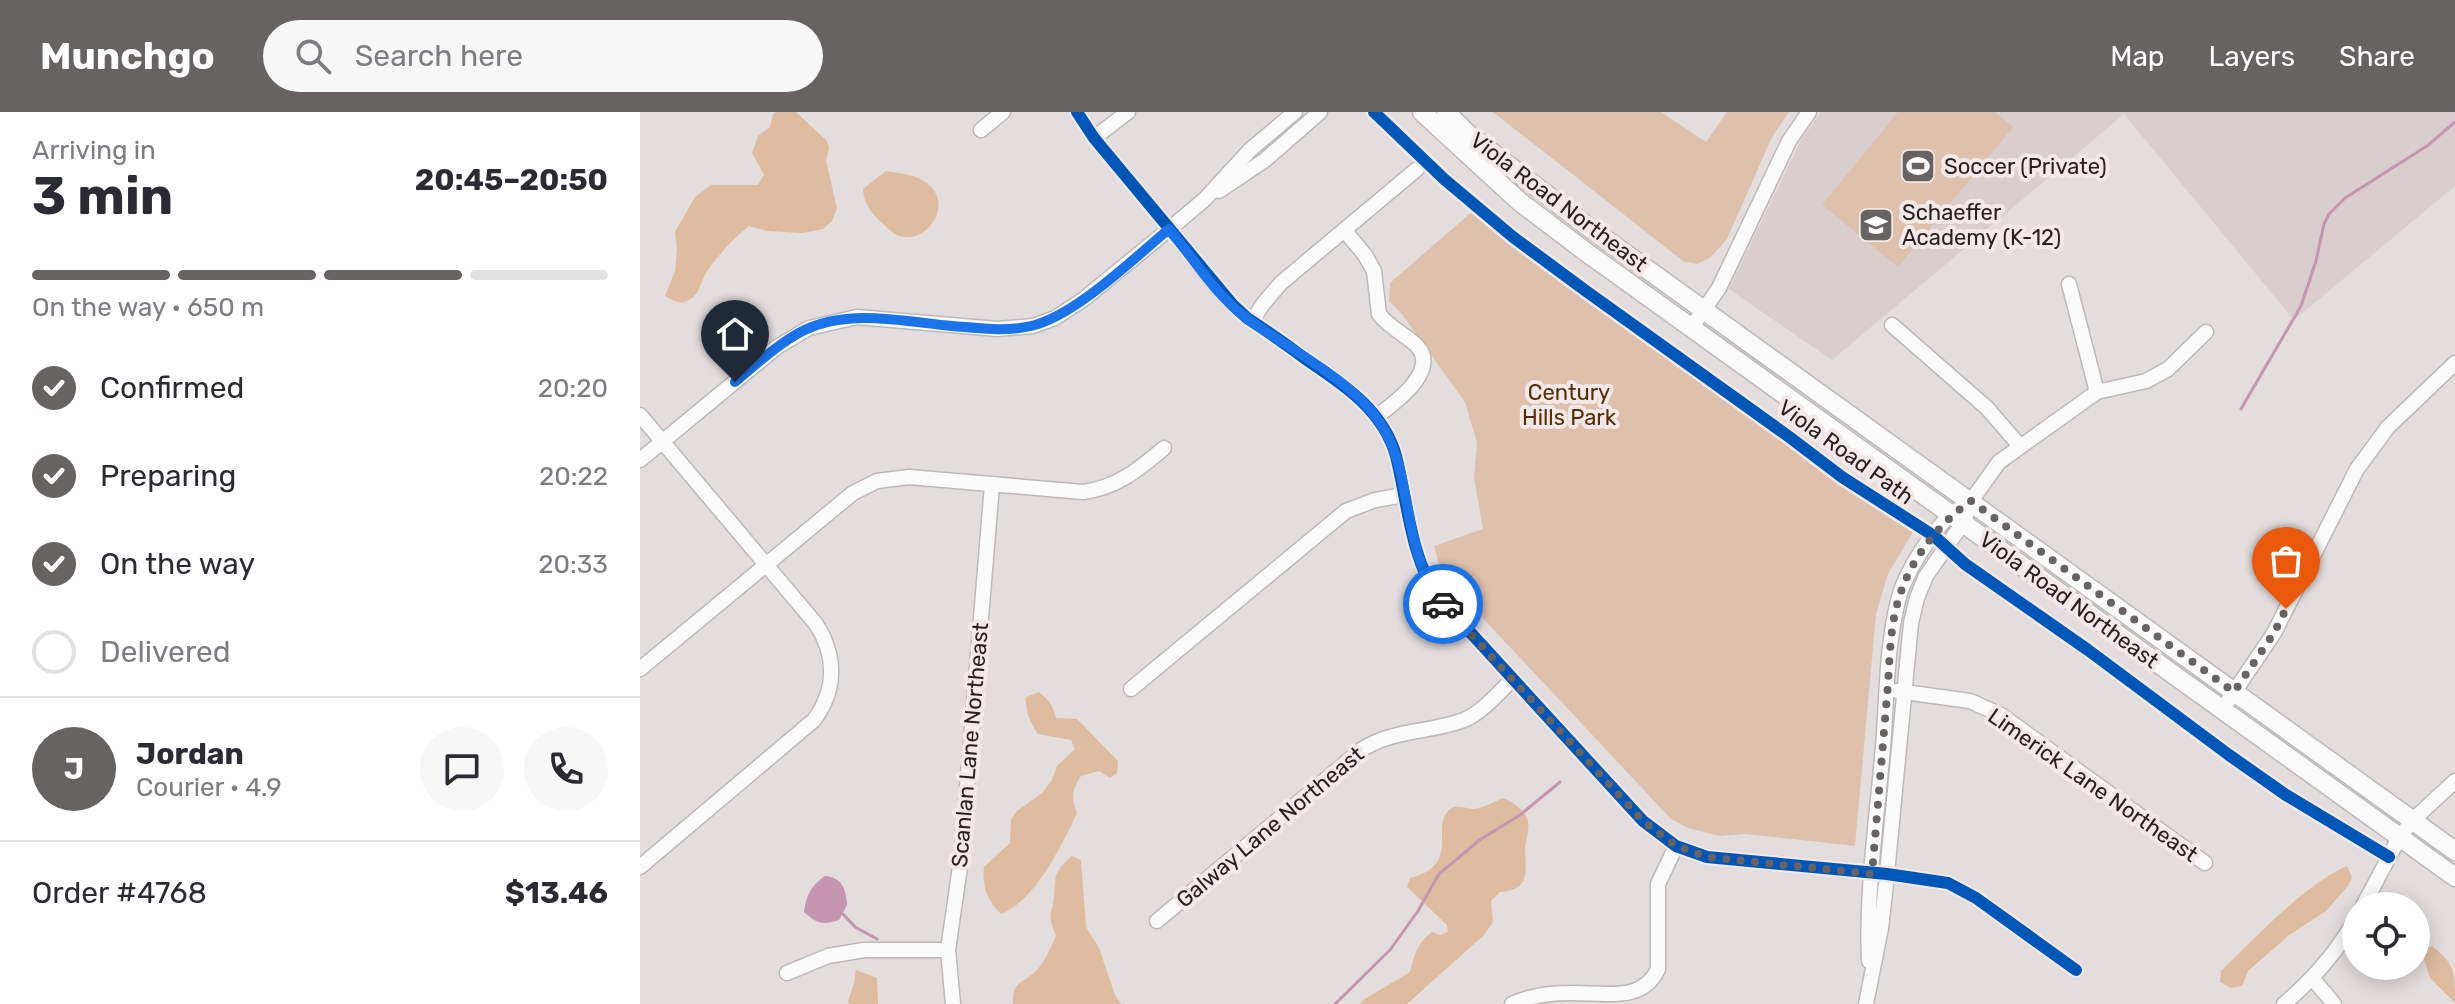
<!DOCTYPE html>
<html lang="en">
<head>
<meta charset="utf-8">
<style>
	:root { --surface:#fff; --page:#f7f7f7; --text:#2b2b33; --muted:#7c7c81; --line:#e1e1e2; --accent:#686363 }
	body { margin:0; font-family:Rubik,sans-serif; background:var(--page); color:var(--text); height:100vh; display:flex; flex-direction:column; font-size:30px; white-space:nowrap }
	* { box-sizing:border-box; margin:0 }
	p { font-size:26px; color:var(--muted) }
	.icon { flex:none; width:44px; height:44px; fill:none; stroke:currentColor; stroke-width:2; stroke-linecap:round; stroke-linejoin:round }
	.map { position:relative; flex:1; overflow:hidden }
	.side { display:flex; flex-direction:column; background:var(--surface); width:640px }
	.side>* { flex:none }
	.tools { position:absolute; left:1702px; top:780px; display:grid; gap:16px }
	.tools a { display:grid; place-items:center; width:88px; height:88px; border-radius:50%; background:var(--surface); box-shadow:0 4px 20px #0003; font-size:40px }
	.pin { position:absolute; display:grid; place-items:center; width:68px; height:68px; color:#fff; margin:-82px -34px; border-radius:50% 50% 50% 0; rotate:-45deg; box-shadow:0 0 8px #0007 }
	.pin .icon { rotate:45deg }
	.courier { position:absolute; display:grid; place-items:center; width:80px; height:80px; margin:-40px; border:6px solid #1a73e8; border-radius:50%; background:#fff; color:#222; box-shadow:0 2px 10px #0007 }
	.overview em { font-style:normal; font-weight:700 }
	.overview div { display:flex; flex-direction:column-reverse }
	.overview { display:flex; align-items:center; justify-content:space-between; height:136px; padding:0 32px }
	h1 { font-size:52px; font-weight:700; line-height:60px }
	.bar { display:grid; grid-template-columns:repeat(4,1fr); gap:12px 8px; align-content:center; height:96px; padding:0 32px }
	.bar i { height:10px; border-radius:6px; background:var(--line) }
	.bar .on { background:var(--accent) }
	.bar p { grid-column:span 4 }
	.line { display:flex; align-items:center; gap:20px; padding:0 32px; border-top:2px solid var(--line) }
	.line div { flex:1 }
	.round { display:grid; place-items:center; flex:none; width:84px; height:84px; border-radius:42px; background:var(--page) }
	ol { padding:0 32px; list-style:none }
	li { display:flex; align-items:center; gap:24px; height:88px }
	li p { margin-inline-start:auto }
	li .icon { padding:8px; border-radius:50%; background:var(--accent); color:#fff; stroke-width:4 }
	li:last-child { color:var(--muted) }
	li i { width:44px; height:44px; border:4px solid var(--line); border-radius:50% }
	header { display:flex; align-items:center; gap:48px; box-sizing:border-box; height:112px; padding:0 40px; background:var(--accent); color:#fff }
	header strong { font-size:38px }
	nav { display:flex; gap:44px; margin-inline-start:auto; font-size:28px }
	.search { width:560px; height:72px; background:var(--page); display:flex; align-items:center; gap:20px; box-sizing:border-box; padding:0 28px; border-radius:44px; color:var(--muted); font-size:30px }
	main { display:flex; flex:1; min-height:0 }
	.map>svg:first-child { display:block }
	.built { fill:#d9cdcd }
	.green { fill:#dec1ac }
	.forest { fill:#dfbb9f }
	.water { fill:#c695b0 }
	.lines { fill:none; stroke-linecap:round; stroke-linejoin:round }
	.stream { stroke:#c695b0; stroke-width:3 }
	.minor-casing { stroke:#bdb9b9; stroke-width:17 }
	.major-casing { stroke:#bdb9b9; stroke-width:21 }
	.minor { stroke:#fbfafa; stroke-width:14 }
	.major { stroke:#fbfafa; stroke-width:18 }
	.cycleway-casing { stroke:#f3e8e8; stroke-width:17 }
	.cycleway { stroke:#0057b8; stroke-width:12 }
	.done { stroke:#686363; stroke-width:8; stroke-dasharray:0 14.4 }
	.route { stroke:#1a73e8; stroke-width:10 }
	.labels { text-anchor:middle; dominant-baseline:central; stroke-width:8; stroke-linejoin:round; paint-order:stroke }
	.poi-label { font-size:22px; fill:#252221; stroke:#f3e8e8; text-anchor:start }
	.street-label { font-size:22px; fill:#252221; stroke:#f3e8e8 }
	.park-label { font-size:22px; fill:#532d03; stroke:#f3e8e8 }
</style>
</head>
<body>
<header>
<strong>Munchgo</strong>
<div class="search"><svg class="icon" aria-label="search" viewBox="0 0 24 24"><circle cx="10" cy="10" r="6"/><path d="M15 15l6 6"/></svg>Search here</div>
<nav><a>Map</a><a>Layers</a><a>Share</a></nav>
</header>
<main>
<section class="side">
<div class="overview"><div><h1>3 min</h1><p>Arriving in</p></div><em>20:45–20:50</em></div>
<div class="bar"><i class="on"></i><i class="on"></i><i class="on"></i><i></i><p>On the way · 650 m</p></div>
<ol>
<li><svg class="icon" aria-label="check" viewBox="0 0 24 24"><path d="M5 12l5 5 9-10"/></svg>Confirmed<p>20:20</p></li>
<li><svg class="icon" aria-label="check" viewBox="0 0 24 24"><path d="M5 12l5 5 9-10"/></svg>Preparing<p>20:22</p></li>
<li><svg class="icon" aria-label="check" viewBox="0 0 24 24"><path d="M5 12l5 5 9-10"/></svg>On the way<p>20:33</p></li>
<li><i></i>Delivered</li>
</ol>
<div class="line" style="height:144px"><b class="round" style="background:var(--accent);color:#fff">J</b><div><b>Jordan</b><p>Courier · 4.9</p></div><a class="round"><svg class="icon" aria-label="chat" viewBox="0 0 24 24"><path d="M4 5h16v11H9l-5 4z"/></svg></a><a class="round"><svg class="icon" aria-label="phone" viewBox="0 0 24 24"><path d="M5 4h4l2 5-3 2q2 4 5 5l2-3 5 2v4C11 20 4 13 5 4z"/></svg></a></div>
<div class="line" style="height:104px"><div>Order #4768</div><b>$13.46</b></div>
</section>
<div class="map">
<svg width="1815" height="892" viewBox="0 0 1815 892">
	<rect width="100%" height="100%" fill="#e3dddd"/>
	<polygon class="built" points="1181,0 1815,0 1815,74 1654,208 1484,2 1192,248 1089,177 1161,28"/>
	<g class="green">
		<polygon points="853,0 1021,0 1066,30 1087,0 1149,0 1132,25 1087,127 1070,146 1057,152 1043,149"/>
		<polygon points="1258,0 1355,0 1373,15 1258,155 1182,93"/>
		<polygon points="834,98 874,133 1273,420 1248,462 1236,502 1215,734 1105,722 1080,724 1048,716 1031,707 808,469 799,453 794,434 843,417 834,366 837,331 825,290 761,201 749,189 750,171"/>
	</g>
	<g class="forest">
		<path d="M136,0H156L186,28L189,35L186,49L197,96L192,109L183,117L163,121L128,119L109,114C92,128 78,143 66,161C60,171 60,182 49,188C40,193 34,189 25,184L35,159L37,138L35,120L55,85L71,73H118L124,63L112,41L118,24L130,15L133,2Z"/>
		<path d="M246,59C258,61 272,62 282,68C320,89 285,138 255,122C250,119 245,113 240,109C230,100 224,91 223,77Z"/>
		<path d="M399,580C409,588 413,594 416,606L437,607L478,649L477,661L470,666L459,659L441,664C432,677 431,686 437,701C422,733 395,789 361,802C347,788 342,775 344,755L370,731L371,707L377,699L402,681L412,668L417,654L435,637L431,628L398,622C390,610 385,599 386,585Z"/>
		<path d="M863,686C872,690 883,696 887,706C891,716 885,728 885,738C886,761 890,778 860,780L851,789L853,810L844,823L767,892H720L723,888L770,860C774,843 778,830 792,820L800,823L808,820L807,813L767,775L770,766C822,753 790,715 809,698C817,691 825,697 833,697C843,696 854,690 863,686Z"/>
		<path d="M432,744L441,748L446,815L459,836L475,883L481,892H373C372,867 384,872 397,858C405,849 411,835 416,824C407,800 411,808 414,785C416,762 413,761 432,744Z"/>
		<path d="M1707,754L1712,765L1708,774L1686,799L1649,823L1608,859L1602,874L1591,876L1580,870L1581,859C1615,826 1664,773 1707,754Z"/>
		<path d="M1792,834C1815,851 1815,862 1815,891L1790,866L1781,838Z"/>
		<polygon points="216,858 237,866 238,892 209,892 208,889 214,871"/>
	</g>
	<path class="water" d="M185,764C202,765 206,777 207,793L199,808C183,814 176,811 164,800C166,783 171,774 185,764Z"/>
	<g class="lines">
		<g class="stream">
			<polyline points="1601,297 1661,194 1676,149 1684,112 1689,102 1705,86 1787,34 1815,10"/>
			<polyline points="203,802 215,815 237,827"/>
			<polyline points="695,892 750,838 778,799 799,762 841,727 880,703 920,670"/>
		</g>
		<g class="minor-casing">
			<g id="minor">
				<path d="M437,0L454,26L593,193L607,206C627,219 647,233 667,248C704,273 743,298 756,344C768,392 770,442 797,484L1003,709L1036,734L1067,745L1247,762L1308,771L1336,786L1436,858"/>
				<polyline points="341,18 363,0"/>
				<polyline points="454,26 488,0"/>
				<polyline points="579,79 625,48 680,0"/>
				<path d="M704,118L725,143L734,159L739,202C749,216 767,223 778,235C799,260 753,292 736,305"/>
				<polyline points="1429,172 1457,280"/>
				<polyline points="612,209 623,192 641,171 777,57"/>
				<polyline points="1252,213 1347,296 1380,334"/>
				<polyline points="1051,216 1079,176 1149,29 1169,0"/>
				<path d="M0,303L176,512C196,543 197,577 174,608L0,755"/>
				<polyline points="0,348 137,235 169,216 217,205 357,217 393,214 415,206 444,187 539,109 565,87 610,38 655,0"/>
				<path d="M0,557L213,381L237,369L269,365L443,380C477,376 499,357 524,336"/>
				<polyline points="491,577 706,399 735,388 764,383"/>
				<polyline points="1257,579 1330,589 1361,603 1565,751"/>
				<polyline points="1582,598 1634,521 1717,357 1748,315 1815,251"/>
				<polyline points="1723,794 1759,726 1773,708 1815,669"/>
				<path d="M517,809L721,638C753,617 790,621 824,608C843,600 858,581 873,567"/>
				<path d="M1229,849C1226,778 1237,706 1243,635C1247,588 1246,536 1258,489C1264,462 1294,414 1317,398"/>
				<polyline points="147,861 188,844 224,838 308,838"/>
				<polyline points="1673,867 1694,892"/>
				<polyline points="313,892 308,838 321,748 352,373"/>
				<path d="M872,892C890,884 909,881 928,881C962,880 1002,892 1018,857V772L1036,734"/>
				<polyline points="1226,892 1241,816 1246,772 1271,511 1277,486 1286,464 1323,411 1331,389 1359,350 1457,280 1506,269 1528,257 1566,220"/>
				<path d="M1644,892C1673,867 1697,841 1716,806"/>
			</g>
		</g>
		<g class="major-casing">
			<g id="major">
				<polyline points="782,0 880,90 946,140 1815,765"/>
				<polyline points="806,0 828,22 947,114 1815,739"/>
			</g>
		</g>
		<use href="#minor" class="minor"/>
		<use href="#major" class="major"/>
		<g class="cycleway-casing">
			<g id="cycleway">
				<path d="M437,0L454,26L593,193L607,206C627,219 647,233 667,248C704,273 743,298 756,344C768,392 770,442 797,484L1003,709L1036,734L1067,745L1247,762L1308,771L1336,786L1436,858"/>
				<polyline points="734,0 804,67 873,125 946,179 1148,324 1202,365 1294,424 1325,452 1448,538 1589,643 1646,683 1749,745"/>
			</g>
		</g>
		<use href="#cycleway" class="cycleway"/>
	</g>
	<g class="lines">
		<path class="done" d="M803,492L1003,709L1036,734L1067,745L1232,762C1237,703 1242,643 1247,584C1250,552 1249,517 1259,486C1270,448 1299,411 1331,389L1594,580L1634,521L1646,497"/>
		<path class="route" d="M95,270C113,255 131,238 152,225C199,194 259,209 312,214C338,216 365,220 391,214C435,204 493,147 529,117C553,146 575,182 605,205C647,236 710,267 739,309C776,363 759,437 803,492"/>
	</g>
	<defs>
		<g id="stadium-square" transform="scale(1.8)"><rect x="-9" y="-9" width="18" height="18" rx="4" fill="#686363" stroke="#f3e8e8"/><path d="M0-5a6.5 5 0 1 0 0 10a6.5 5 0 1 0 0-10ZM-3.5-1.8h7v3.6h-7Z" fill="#fff"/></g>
		<g id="school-square" transform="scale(1.8)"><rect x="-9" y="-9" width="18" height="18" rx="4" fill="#686363" stroke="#f3e8e8"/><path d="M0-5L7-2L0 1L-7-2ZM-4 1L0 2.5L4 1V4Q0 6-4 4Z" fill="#fff"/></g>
	</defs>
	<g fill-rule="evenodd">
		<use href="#stadium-square" x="1278" y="54"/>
		<use href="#school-square" x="1236" y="113"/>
	</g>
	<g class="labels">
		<g class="poi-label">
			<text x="1304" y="54">Soccer (Private)</text>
			<text x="1262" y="100">Schaeffer<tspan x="1262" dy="25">Academy (K-12)</tspan></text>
		</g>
		<g class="street-label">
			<text transform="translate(919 90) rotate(37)">Viola Road Northeast</text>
			<text transform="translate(1206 340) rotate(36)">Viola Road Path</text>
			<text transform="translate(1429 488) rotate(36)">Viola Road Northeast</text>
			<text transform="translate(330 633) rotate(-85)">Scanlan Lane Northeast</text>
			<text transform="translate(1453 673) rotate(35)">Limerick Lane Northeast</text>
			<text transform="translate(630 715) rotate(-40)">Galway Lane Northeast</text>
		</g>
		<g class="park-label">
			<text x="929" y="280">Century<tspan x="929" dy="25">Hills Park</tspan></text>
		</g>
	</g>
</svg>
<div class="tools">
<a><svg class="icon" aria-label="locate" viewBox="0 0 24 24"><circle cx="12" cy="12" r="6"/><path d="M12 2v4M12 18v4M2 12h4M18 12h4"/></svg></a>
</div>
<div class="pin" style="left:1646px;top:497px;background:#ea580c"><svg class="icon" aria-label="bag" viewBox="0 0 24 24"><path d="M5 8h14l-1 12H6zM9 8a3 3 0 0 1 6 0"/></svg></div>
<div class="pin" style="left:95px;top:270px;background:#1f2937"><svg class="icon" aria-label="home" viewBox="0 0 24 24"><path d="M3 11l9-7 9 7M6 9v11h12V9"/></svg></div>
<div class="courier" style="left:803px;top:492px"><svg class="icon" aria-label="car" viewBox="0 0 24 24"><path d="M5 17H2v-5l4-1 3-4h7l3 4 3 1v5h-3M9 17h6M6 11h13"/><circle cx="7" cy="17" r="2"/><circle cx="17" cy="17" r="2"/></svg></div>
</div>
</main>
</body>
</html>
